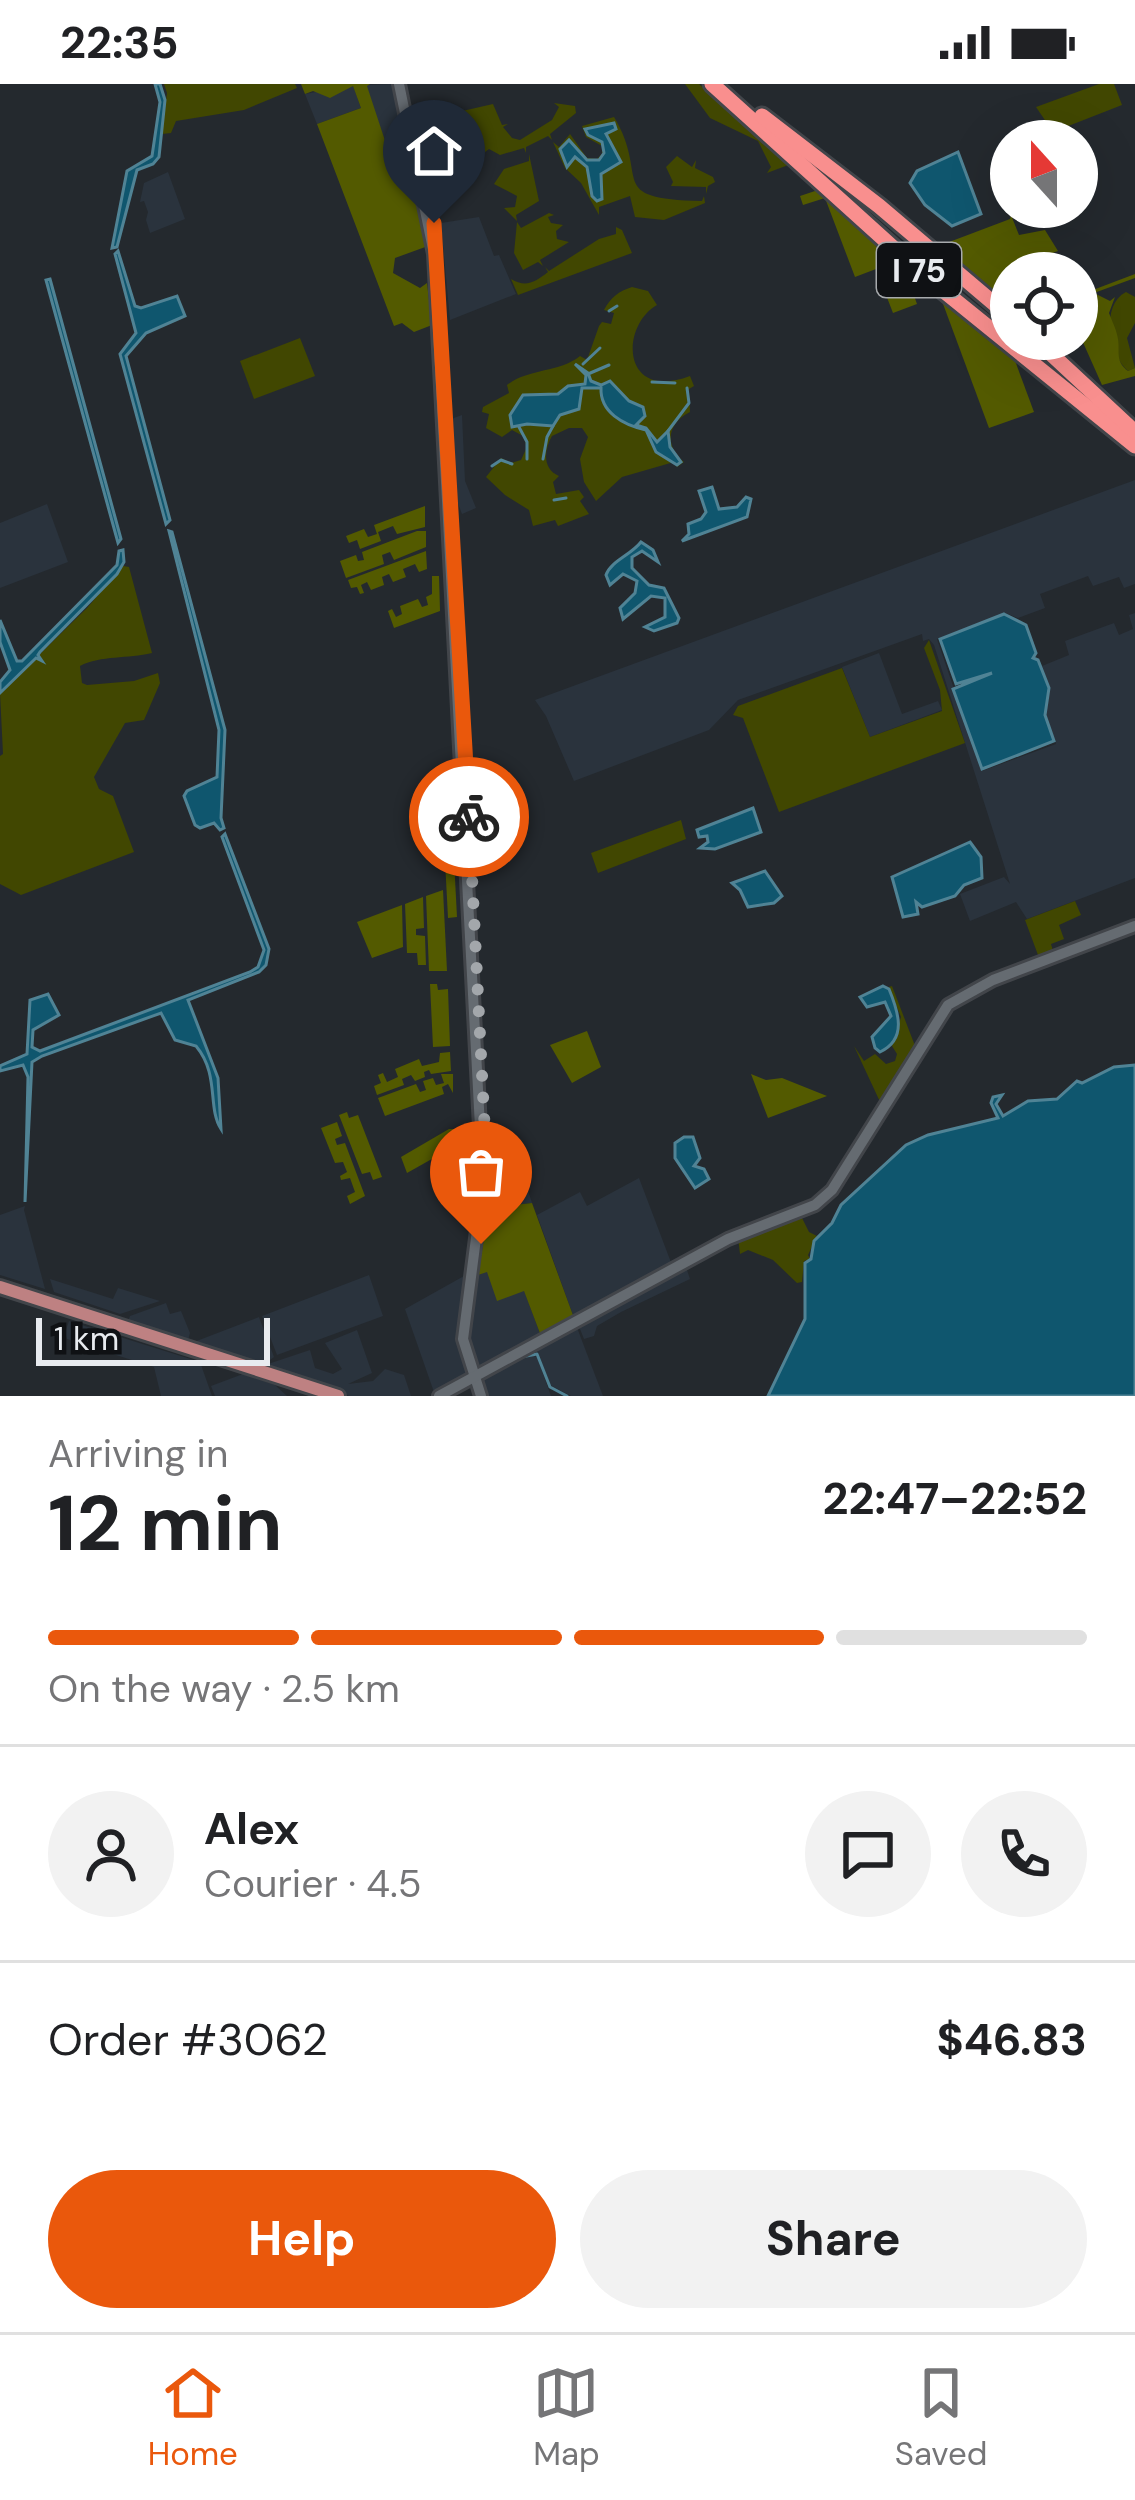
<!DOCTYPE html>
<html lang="en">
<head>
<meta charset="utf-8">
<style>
	:root { --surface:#fff; --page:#f2f2f2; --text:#202124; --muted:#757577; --line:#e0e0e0; --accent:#ea580c }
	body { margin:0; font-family:"DM Sans",sans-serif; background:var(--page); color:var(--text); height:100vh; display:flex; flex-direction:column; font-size:45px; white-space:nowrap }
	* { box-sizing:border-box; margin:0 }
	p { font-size:39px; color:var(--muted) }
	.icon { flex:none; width:66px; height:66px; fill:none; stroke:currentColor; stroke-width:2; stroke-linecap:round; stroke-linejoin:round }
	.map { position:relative; height:1312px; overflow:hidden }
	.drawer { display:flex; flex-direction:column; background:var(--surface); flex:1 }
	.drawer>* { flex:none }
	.needle { width:78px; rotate:339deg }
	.tools { position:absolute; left:990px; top:36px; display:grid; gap:24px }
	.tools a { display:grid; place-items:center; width:108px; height:108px; border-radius:50%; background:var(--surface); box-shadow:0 12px 48px #0002; font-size:60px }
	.scale { position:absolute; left:36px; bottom:30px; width:234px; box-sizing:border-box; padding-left:12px; border:6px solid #e8ebef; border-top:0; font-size:33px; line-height:42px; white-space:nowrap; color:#e8ebef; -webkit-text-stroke:9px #0f1114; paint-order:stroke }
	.pin { position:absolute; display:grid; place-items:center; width:102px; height:102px; color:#fff; margin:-123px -51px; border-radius:50% 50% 50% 0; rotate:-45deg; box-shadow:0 0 12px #0007 }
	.pin .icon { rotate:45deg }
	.courier { position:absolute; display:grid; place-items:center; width:120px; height:120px; margin:-60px; border:9px solid #ea580c; border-radius:50%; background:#fff; color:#222; box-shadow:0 3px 15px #0007 }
	.overview em { font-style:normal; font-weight:700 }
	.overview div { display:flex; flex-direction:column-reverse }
	.overview { display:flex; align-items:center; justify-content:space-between; height:204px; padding:0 48px }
	h1 { font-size:78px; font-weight:700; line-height:90px }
	.bar { display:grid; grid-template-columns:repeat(4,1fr); gap:18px 12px; align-content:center; height:144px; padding:0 48px }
	.bar i { height:15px; border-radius:9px; background:var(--line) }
	.bar .selected { background:var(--accent) }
	.bar p { grid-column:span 4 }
	.line { display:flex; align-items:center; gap:30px; padding:0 48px; border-top:3px solid var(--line) }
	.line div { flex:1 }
	.round { display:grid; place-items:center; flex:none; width:126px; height:126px; border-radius:63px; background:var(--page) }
	.cta { display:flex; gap:24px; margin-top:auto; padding:24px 48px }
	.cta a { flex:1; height:138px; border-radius:72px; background:var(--accent); color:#fff; font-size:48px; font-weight:700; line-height:138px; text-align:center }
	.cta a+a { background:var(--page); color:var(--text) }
	.status { display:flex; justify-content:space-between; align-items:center; height:84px; padding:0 60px; background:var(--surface); direction:ltr }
	.status svg { height:33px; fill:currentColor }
	.tabs { display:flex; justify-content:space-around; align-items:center; height:168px; border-top:3px solid var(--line); background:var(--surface); font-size:33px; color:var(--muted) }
	.tabs a { display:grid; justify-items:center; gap:6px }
	.tabs .selected { color:var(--accent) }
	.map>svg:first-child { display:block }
	.built { fill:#2a333d }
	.green { fill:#414701 }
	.forest { fill:#535a00 }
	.water { fill:#0f566e; stroke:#508395; stroke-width:3 }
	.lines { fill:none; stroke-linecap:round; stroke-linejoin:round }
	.stream { stroke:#508395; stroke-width:3 }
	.secondary-casing { stroke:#42454a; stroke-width:16 }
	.primary-casing { stroke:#42454a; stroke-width:18 }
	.highway-casing { stroke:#42454a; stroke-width:21 }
	.secondary { stroke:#656b71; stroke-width:10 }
	.primary { stroke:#be8182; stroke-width:12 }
	.highway { stroke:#f98f8e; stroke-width:15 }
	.done { stroke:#a3a7ab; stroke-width:12; stroke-dasharray:0 21.6 }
	.route { stroke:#ea580c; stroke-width:15 }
	.labels { text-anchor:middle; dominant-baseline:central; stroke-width:10; stroke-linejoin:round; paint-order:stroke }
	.shield { fill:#0f1114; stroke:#a7aaad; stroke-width:3 }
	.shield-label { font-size:33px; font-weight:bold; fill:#e8ebef }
</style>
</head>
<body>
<div class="status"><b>22:35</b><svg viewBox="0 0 49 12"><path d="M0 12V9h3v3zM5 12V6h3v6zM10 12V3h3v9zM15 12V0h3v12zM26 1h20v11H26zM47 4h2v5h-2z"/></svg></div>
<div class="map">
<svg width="1135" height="1312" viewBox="0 0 1135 1312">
	<rect width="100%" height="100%" fill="#24292e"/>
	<g class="built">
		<polygon points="394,0 413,89 397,94 366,1"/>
		<polygon points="353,1 361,24 317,40 305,10"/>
		<polygon points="168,88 185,135 150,149 146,136 148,128 144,117 140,118 144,99"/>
		<polygon points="479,133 494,172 499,171 516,210 450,236 441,139"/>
		<polygon points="462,331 465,397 476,424 462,430 454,409 451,335"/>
		<polygon points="1135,396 1135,500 1124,504 1119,493 1093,502 1088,492 1040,510 1045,524 1018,534 1005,529 937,555 982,687 1056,660 1046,631 1050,604 1042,582 1069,571 1065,557 1114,539 1119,551 1133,545 1129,531 1135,529 1135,794 1027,835 1016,818 970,837 960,810 1004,793 1010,800 934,561 929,555 923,557 922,550 738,616 709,646 574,697 546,632 535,616"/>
		<polygon points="47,420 68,478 0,504 0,439"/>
		<polygon points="879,569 902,630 938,617 942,626 870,653 842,583"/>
		<polygon points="513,1060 532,1119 489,1124 487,1074"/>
		<polygon points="639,1094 672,1181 574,1234 537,1131 580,1108 587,1122"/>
		<polygon points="25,1122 24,1126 45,1205 0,1191 0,1131"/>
		<polygon points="686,1183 690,1195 621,1228 597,1242 594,1252 584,1255 578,1240"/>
		<polygon points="487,1187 524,1206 541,1252 476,1285 468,1247 478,1191"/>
		<polygon points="369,1191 383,1232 277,1271 262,1232"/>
		<polygon points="464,1192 468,1201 460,1249 471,1289 435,1311 405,1225"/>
		<polygon points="50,1195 113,1215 118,1204 160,1217 120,1230 54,1208"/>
		<polygon points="166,1219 170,1230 181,1227 190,1249 187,1260 127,1240 130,1232"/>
		<polygon points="259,1233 274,1273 262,1282 194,1262 194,1258"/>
		<polygon points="69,1237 200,1278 212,1312 161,1312 154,1283 97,1265 86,1269 82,1260 67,1255 65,1249"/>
		<polygon points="576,1241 603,1312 571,1312 550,1301 536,1263"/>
		<polygon points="357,1246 372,1289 348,1300 373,1297 385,1285 404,1291 411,1312 349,1312 265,1285 268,1280 310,1266 315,1284 333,1290 342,1285 325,1259"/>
		<polygon points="531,1271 537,1273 551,1312 487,1312 480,1295 518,1273 520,1275"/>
		<polygon points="243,1290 275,1301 287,1312 215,1312 211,1302"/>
	</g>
	<g class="green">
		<polygon points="164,0 295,0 297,4 244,26 176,37 171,49 162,50 167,9"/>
		<polygon points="685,0 699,0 791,80 767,89 771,83 758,57 710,34"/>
		<polygon points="1099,0 1114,0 1122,21 1053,48 1036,23"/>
		<polygon points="554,19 575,22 576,29 550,50 552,56 548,52 526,63 526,69 524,64 500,71 489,65 476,75 470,73 475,88 465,80 458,28 493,20 502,41 508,40 503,43 512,54 520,56 552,36 559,23"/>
		<path d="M614,33C651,94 603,115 702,117L704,112L705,119L664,136L635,133L630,112L599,123V131L581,99L565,84L553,58L559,63L570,50L587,74L597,75L602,70V62L586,53L582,42Z"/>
		<polygon points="529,70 539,117 516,131 517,137 504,124 515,123 517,112 494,100 504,85 529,77"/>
		<polygon points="677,72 692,83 696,76 695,84 713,93 715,98 708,102 706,110 706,103 671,102 673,98 666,83"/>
		<polygon points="549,129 554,131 548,133 551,139 563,141 556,147 557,155 569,158 540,176 543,182 538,178 523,186 514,169 517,138 521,144"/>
		<path d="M616,143L622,146L632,169L518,211L511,195C526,204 535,198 548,188L545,183L549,187L599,155L616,150Z"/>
		<path d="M632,203L648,207L657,221C620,242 621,318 690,292L694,302L689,305L690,328C667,339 664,362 684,378L677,383L674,378L622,393L596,417L584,398L580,375L588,353L582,344H569L552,352C544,366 542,385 559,392L553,398L556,410L579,406L584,413L580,417L589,430L558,442L555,436L533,442L529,426L505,411L486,393L501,374L511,379L521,376L527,363L523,352L512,346L502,353L486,344L489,330L482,328L483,323L509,309L507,301C529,284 559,289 580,272L587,276L599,242L602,238L611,240L614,229L604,226C610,214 619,207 632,203Z"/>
		<path d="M1126,208L1135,213V239L1127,254L1135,284L1128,287C1109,271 1100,221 1126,208Z"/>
		<polygon points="300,254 315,292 254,315 240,277"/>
		<path d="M123,482L129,483L152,569C128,575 101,571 80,582L82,599L87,601L134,597L158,589L160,599L144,636L125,639L94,693L99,705L113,712L134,768L21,811L0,800V672L3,670L0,609L87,524Z"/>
		<polygon points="929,556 965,659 779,728 743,634 733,631 738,622 842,584 870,653 942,627 940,606 924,564"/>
		<polygon points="681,736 686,755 598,789 591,769"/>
		<polygon points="1075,817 1081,831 1059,841 1064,855 1051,860 1055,874 1041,879 1025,836"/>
		<polygon points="892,902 917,967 882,1022 854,962 864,977 875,970 886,980 895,977 897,970 892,962 901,933 889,903"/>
		<polygon points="800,1130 809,1148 817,1152 808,1171 810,1175 804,1177 802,1198 797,1199 773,1176 748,1166 740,1170 738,1153"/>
	</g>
	<g class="forest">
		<polygon points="301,0 370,0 367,2 397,93 413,89 428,162 395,174 393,189 420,204 427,199 432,241 414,248 402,239 394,242 317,40 361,24 353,2 330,14 313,7 305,10"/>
		<polygon points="821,105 902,178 917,220 893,229 876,185 855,193 825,114 803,121 800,112"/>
		<polygon points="1011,131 1019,151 1045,146 1058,167 1050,170 1057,189 1011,189 1011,228 936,163 1010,135"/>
		<path d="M1135,190V194L1094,209L1110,217L1115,213L1109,229C1112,237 1117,247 1118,255C1120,269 1115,277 1128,287L1135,284V292L1102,301L1077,245V212Z"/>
		<polygon points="939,209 1014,274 1034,328 989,344"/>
		<polygon points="425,422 425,443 397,450 393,442 378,448 381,457 360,465 357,456 349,459 346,452 364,445 368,453 377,450 374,441"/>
		<polygon points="417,447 426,447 426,463 394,476 390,468 382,471 384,480 346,494 340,477 356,471 358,477 364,476 362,468"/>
		<polygon points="426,467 427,485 419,488 415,480 403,485 406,493 393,498 389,490 382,493 384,501 371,506 367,498 361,501 364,509 360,510 357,503 351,504 348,496"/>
		<polygon points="432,492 439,492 440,527 394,544 388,527 392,525 396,533 402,530 400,522 418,515 422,523 428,521 426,513 432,510"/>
		<polygon points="440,680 449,680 457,833 448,834"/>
		<polygon points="443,806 447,887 429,887 426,812"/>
		<polygon points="423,813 424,844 416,845 416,851 425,852 426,881 418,881 417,869 407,869 405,820"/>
		<polygon points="402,821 403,863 372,874 357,838"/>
		<polygon points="430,900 437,900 438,906 448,905 450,962 433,963"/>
		<polygon points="587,947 601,983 572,999 550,961"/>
		<polygon points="450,968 451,987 431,990 429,986 424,988 425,993 415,997 411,991 402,995 404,1001 377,1011 374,1002 381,999 378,991 383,989 387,998 398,993 395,985 419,975 422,982 439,978 440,969"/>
		<polygon points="441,990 453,990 453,1009 448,1000 442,1003 444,1010 385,1032 378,1014 416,1000 420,1008 426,1006 423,997 433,994 436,1001 444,999"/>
		<polygon points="751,990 766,996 782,994 827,1012 768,1034"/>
		<polygon points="347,1028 349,1034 358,1031 382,1093 373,1096 370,1088 362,1090 339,1031"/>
		<polygon points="337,1038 342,1052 335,1055 337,1061 345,1059 365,1112 350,1120 347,1112 355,1108 350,1094 341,1096 340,1092 347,1088 343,1078 335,1079 321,1044"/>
		<polygon points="449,1045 455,1045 455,1062 407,1089 401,1073"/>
		<polygon points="532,1119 574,1234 541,1252 524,1207 497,1217 487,1188 478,1191 489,1124"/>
	</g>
	<g class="water">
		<polygon points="155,0 160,0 165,16 159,73 153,80 137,86 117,163 112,164 127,87 152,72 160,18"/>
		<polygon points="614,39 616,45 606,50 621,78 601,90 602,115 597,117 592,112 587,83 575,73 567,83 560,65 569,56 587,76 599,76 604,69 602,58 588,51 585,45"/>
		<polygon points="958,68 981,130 952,142 925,121 910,99 917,87"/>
		<polygon points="118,167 135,222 141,224 177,212 185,232 146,249 126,272 170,436 166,440 120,270 136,249 115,170"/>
		<polygon points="50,195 121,455 118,459 46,196"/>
		<path d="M575,280L588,289L591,297L601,301L610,297L629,317L643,323L645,332L636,341L646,344L657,358L668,347L670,363L681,378L677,381L656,368L646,346C623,341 600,328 601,304H582L579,325L560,331L553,342L527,340L512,343L510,331L523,311L558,310L568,302L585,300L586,291Z"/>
		<polygon points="712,403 719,425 737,423 746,413 751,415 747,433 682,457 689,450 688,440 701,435 706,428 699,407"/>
		<polygon points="169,447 172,448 225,646 221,734 224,744 220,746 214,739 200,744 195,741 184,712 187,707 217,693 219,646"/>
		<path d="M641,458L653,466L658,478L642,467L632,473V484L649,501L664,504L679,534L677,539L654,547L645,543L665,533V514L651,512L623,535L620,524L635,509L637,497L623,490L610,501L606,491C611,477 631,471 641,458Z"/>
		<polygon points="123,466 124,478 117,490 40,568 38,571 42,577 36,574 0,609 0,598 10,586 0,558 0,536 17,577 22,577 117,481 119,467"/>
		<polygon points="1004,530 1026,541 1036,569 1033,574 1038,576 1049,604 1045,631 1054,657 982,685 953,605 992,589 956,600 940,555"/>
		<polygon points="753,724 761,748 715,765 700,764 708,758 707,752 699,753 697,746"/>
		<path d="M225,750L269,865L266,881L259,888L188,916L218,994L221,1045C207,1023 220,991 196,962L175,956L161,929L42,972L32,978L25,1118L28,993L23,981L0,987V982L27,970L30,916L48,910L59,931L33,946L32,963L40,967L250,888L258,883L264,866L222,753Z"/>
		<polygon points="970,758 981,773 982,794 964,801 955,812 922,823 916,818 918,830 903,833 892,793"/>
		<polygon points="765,787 782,812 774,819 748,823 740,806 732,799"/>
		<path d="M883,902L889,905C898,927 908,955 880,968L875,964L872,953L891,932L885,918L867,923L860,913Z"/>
		<polygon points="1135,981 1135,1312 768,1312 805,1235 805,1179 811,1175 814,1157 832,1139 841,1121 906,1061 928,1051 998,1034 991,1019 993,1013 1002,1011 996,1020 1003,1032 1028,1017 1057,1015 1077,997 1082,999 1114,983"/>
		<polygon points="684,1053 693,1053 700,1074 694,1082 704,1085 709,1095 695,1104 675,1074 675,1059"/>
	</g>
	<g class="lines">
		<g class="stream">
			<polyline points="609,227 617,222"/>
			<polyline points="583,280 600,264"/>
			<polyline points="588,290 609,281"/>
			<polyline points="652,298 675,299"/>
			<polyline points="519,343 527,358 527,375"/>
			<polyline points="668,347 689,319 687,304"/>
			<polyline points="543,375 547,353 553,342"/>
			<polyline points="492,382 501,376 512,380"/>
			<polyline points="554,416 566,414"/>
			<polyline points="521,1273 537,1270 550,1303 567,1312"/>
		</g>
		<g class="secondary-casing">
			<g id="secondary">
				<polyline points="399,0 434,170 483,1100 463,1255 481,1312"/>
				<polyline points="439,1312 728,1155 815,1121 832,1106 948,921 993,896 1135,842"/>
			</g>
		</g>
		<g class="primary-casing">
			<polyline id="primary" points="0,1203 338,1312"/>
		</g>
		<g class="highway-casing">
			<g id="highway">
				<polyline points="712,0 919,187 1135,362"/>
				<polyline points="762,32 879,122 1011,234"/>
				<polyline points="1035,255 1135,348"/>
			</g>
		</g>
		<use href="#secondary" class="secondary"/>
		<use href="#primary" class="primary"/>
		<use href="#highway" class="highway"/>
	</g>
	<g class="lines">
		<polyline class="done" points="469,733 488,1109 481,1160"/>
		<polyline class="route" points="434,139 469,733"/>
	</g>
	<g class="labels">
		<rect class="shield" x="877" y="159" width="84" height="54" rx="9"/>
		<g class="shield-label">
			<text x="919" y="186">I 75</text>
		</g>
	</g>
</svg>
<div class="tools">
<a><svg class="needle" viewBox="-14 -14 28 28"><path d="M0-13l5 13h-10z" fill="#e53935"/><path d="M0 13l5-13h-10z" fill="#757577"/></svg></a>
<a><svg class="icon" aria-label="locate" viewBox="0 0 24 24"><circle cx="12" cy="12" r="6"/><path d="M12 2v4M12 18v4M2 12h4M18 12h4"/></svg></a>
</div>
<div class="scale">1 km</div>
<div class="pin" style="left:481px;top:1160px;background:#ea580c"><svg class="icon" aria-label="bag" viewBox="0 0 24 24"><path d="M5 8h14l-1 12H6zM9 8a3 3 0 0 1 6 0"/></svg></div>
<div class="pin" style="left:434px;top:139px;background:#1f2937"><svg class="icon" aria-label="home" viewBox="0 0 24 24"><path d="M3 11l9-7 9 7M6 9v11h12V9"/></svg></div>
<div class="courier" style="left:469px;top:733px"><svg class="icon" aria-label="bike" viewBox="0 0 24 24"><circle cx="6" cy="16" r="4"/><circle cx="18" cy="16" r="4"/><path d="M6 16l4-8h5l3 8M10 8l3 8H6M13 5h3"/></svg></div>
</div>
<section class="drawer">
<div class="overview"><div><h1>12 min</h1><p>Arriving in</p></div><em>22:47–22:52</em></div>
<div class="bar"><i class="selected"></i><i class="selected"></i><i class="selected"></i><i></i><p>On the way · 2.5 km</p></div>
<div class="line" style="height:216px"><a class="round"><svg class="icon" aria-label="person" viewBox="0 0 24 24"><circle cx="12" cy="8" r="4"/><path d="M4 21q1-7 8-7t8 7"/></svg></a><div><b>Alex</b><p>Courier · 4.5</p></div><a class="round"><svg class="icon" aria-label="chat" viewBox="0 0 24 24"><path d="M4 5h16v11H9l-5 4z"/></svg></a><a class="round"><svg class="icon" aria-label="phone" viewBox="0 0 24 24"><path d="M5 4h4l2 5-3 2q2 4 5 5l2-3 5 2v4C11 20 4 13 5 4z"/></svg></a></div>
<div class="line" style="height:156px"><div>Order #3062</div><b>$46.83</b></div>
<div class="cta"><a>Help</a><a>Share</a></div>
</section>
<nav class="tabs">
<a class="selected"><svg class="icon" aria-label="home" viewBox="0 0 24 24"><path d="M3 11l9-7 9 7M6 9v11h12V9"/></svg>Home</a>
<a><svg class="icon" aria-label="map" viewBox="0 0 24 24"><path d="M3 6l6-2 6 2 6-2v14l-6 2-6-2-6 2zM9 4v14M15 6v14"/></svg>Map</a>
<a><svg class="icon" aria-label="saved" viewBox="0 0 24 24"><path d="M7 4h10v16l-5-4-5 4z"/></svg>Saved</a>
</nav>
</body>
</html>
